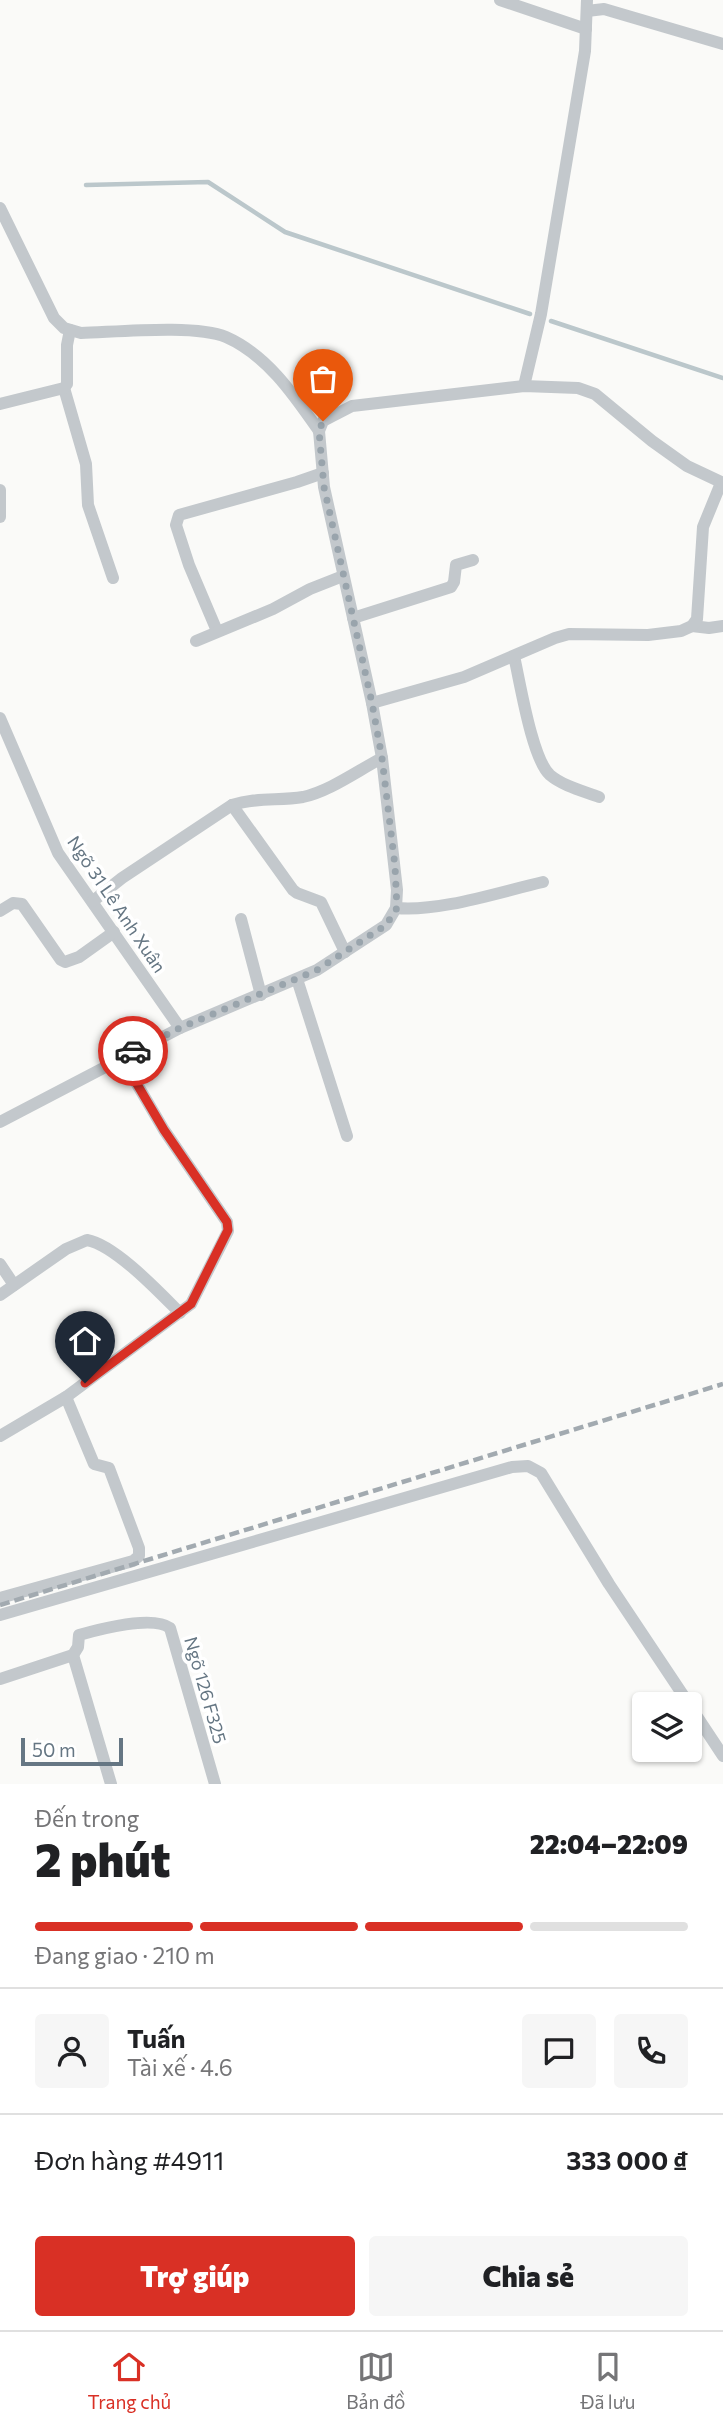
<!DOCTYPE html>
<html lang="vi">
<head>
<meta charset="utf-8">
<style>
	:root { --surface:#fff; --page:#f6f6f6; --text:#202124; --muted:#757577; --line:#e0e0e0; --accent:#d93025 }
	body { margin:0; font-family:Commissioner,sans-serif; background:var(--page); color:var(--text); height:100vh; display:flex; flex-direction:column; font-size:26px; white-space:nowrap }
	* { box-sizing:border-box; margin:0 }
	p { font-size:23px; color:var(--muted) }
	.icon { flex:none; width:38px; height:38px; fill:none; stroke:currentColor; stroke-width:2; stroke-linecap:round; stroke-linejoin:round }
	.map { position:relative; height:1784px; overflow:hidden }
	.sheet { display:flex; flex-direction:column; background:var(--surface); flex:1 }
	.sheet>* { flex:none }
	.buttons { position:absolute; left:632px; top:1692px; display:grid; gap:14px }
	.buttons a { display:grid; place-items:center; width:70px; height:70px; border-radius:7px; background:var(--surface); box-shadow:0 2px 5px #0004; font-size:35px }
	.scale { position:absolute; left:21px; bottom:18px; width:102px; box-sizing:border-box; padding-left:7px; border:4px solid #657683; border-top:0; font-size:19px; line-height:24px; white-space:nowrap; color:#657683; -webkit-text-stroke:5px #fff; paint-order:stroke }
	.pin { position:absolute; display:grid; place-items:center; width:60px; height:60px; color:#fff; margin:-72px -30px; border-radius:50% 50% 50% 0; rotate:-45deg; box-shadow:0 0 7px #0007 }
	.pin .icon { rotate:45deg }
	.courier { position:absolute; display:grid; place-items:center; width:70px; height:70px; margin:-35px; border:5px solid #d93025; border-radius:50%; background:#fff; color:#222; box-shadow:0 2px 9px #0007 }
	.summary em { font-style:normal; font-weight:800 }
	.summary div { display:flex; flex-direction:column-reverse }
	.summary { display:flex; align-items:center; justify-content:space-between; height:119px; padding:0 35px }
	h1 { font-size:46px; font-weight:800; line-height:52px }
	.bar { display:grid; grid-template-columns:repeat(4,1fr); gap:10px 7px; align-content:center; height:84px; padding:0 35px }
	.bar i { height:9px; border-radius:5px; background:var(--line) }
	.bar .current { background:var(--accent) }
	.bar p { grid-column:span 4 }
	.line { display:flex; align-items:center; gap:18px; padding:0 35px; border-top:2px solid var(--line) }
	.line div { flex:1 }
	.round { display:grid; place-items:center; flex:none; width:74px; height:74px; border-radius:7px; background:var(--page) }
	.cta { display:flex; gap:14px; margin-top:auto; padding:14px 35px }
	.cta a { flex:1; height:80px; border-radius:7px; background:var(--accent); color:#fff; font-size:28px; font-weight:800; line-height:80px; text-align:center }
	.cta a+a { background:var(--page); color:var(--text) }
	.tab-bar { display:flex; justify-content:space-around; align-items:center; height:98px; border-top:2px solid var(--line); background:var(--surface); font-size:19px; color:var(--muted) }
	.tab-bar a { display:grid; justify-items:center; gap:4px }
	.tab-bar .current { color:var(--accent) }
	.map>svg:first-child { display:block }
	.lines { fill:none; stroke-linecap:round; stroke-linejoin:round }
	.stream { stroke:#bbc7cb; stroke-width:4.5 }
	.minor { stroke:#c3c8cc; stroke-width:12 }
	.rail { stroke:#a2aab0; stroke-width:4.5; stroke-dasharray:10 5; stroke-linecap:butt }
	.done { stroke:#99a4ac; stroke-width:7; stroke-dasharray:0 12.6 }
	.route { stroke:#d93025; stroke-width:9 }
	.labels { text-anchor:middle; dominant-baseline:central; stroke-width:7; stroke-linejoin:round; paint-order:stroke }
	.street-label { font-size:18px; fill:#657683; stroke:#fff }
</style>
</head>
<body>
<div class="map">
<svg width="723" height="1784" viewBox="0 0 723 1784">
	<rect width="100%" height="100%" fill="#fafaf8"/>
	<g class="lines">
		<g class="stream">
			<polyline points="86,185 208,182 285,232 530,314"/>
			<polyline points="551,321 723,378"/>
		</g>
		<g class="minor">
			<polyline points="500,0 586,29"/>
			<polyline points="587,11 604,9 723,44"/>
			<path d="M0,208L54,318L64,328L81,333C116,332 196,324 226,337C267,355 294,395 319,431"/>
			<polyline points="524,386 541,314 585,51 587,0"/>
			<polyline points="64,388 86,464 88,505 113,578"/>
			<polyline points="0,404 64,388 67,384 67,345 70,330"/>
			<polyline points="0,490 0,517"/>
			<polyline points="353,618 451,587 454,582 456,565 473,560"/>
			<polyline points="692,626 709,628 723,626"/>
			<polyline points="217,631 189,565 176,525 179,515 297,482 323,473"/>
			<polyline points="196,641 273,609 310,589 343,576"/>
			<path d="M514,656C520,682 532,759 550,775C563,786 583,791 599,797"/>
			<polyline points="372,703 464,677 555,638 569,634 648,635 681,631 692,626 697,619 703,527 721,483"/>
			<polyline points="0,718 58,853 180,1028"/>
			<polyline points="232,805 293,890 297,893 321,902 345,952"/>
			<path d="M93,901L122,878L232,805C256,797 279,801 303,797C330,791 357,771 382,758"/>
			<path d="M396,908C440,912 499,892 543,882"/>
			<polyline points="0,911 13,903 22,904 61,960 65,962 79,957 114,932"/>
			<polyline points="241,919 261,995"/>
			<polyline points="297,979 347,1136"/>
			<polyline points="0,1122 180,1028 317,970 386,925 396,908 397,890 382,758 372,703 324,487 319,431 323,421 352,406 524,386 578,388 595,394 652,441 687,466 723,483"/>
			<polyline points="0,1264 14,1285"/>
			<path d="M0,1295L66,1249L87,1240C115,1245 160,1293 180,1313"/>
			<polyline points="0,1436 66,1397 191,1304 228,1231 227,1222 164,1130 121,1057"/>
			<polyline points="0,1598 133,1561 139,1556 139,1548 109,1468 94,1464 66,1397"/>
			<polyline points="0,1615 512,1467 528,1466 541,1473 609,1584 689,1704"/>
			<polyline points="73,1655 111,1784"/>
			<path d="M0,1679L73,1655L78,1647L79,1635C100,1629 153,1615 170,1628L215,1784"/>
			<polyline points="690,1706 723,1756"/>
		</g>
		<polyline class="rail" points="0,1605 723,1384"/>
	</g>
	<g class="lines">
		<polyline class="done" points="133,1051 180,1028 317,970 386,925 397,908 395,866 382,758 372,703 324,487 319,431 323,421"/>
		<polyline class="route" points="85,1383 191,1304 228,1230 227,1222 164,1130 121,1057 133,1051"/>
	</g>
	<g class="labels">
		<g class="street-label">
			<text transform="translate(117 904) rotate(56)">Ngõ 31 Lê Anh Xuân</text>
			<text transform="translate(206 1690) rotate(74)">Ngõ 126 F325</text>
		</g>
	</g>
</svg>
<div class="buttons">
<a><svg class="icon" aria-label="layers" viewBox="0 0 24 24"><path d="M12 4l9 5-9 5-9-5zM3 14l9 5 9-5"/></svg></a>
</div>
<div class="scale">50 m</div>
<div class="pin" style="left:323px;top:421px;background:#ea580c"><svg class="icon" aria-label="bag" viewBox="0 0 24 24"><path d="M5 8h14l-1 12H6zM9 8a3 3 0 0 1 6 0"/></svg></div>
<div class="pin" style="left:85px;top:1383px;background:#1f2937"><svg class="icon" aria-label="home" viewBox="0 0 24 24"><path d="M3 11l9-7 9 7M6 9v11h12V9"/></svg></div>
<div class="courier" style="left:133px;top:1051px"><svg class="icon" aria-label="car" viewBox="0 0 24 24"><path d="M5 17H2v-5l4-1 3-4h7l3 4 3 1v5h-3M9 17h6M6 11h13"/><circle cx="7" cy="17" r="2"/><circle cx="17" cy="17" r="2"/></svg></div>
</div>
<section class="sheet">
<div class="summary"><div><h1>2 phút</h1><p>Đến trong</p></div><em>22:04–22:09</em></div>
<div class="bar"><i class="current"></i><i class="current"></i><i class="current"></i><i></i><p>Đang giao · 210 m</p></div>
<div class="line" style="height:126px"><a class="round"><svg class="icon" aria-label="person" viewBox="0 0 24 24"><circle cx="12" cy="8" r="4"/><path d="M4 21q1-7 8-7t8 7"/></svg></a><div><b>Tuấn</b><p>Tài xế · 4.6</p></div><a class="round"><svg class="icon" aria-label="chat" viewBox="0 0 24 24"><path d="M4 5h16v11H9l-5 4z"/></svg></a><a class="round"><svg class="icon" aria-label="phone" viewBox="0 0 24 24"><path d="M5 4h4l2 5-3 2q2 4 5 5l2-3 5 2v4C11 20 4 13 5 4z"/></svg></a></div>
<div class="line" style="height:91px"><div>Đơn hàng #4911</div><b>333 000 ₫</b></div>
<div class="cta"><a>Trợ giúp</a><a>Chia sẻ</a></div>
</section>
<nav class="tab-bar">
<a class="current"><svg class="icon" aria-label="home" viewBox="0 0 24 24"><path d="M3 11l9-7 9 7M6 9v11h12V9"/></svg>Trang chủ</a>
<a><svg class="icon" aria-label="map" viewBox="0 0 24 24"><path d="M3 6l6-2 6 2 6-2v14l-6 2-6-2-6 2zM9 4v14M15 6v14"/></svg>Bản đồ</a>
<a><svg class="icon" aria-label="saved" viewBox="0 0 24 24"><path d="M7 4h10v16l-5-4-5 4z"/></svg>Đã lưu</a>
</nav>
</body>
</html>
